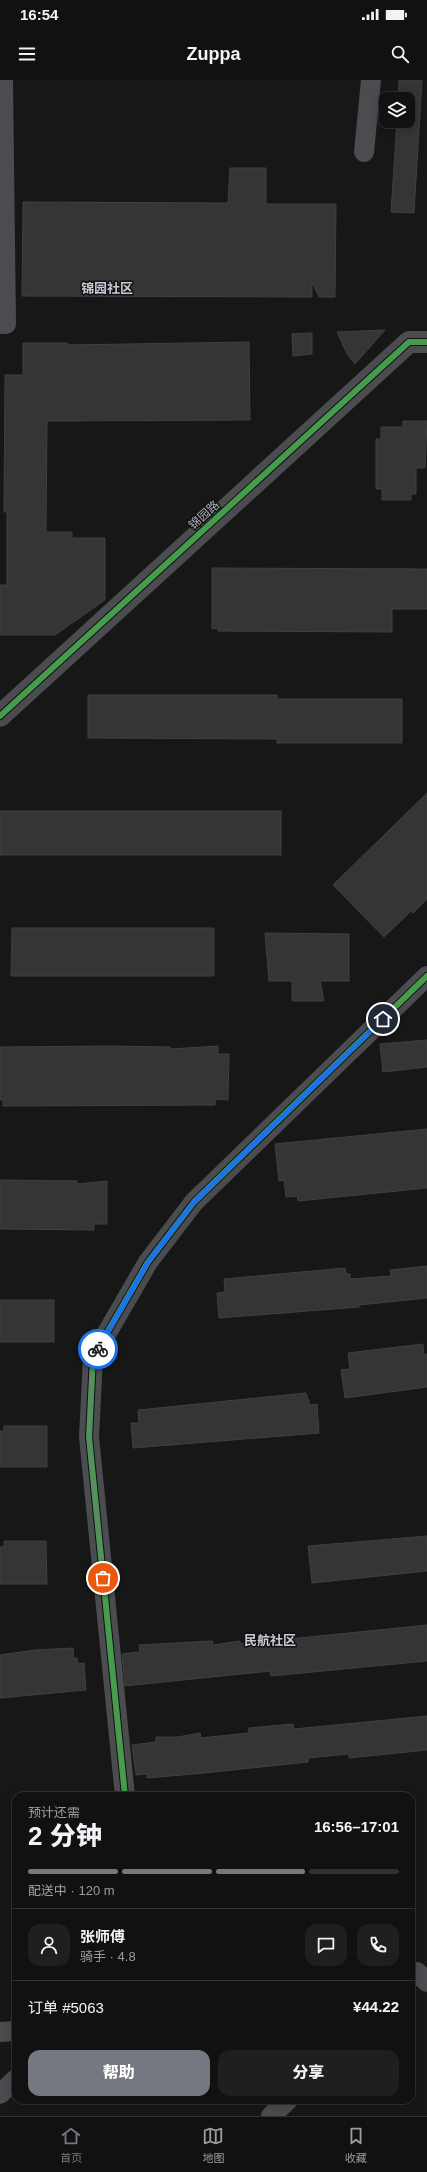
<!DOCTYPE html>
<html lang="zh">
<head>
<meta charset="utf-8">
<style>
	:root { --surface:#111; --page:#1e1f1f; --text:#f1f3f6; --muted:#9c9d9f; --line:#303131; --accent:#757880 }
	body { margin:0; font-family:Helvetica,"Noto Sans SC",sans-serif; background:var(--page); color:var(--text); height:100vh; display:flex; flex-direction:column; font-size:15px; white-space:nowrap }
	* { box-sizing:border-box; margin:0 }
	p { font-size:13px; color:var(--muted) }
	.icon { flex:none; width:22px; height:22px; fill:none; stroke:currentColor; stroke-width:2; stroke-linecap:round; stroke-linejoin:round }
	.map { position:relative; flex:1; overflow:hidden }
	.details { position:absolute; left:12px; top:1712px; width:403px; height:312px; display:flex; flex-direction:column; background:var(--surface); border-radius:12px; box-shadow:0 2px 10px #0003,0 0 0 1px var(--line) }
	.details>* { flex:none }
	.fabs { position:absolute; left:379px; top:12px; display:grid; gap:8px }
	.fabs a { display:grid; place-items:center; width:36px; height:36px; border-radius:8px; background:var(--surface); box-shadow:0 2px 10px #0003,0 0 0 1px var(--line); font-size:20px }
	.pin { position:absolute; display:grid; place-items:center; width:34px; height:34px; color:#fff; margin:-17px; border:2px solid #fff; border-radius:50%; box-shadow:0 1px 4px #0007 }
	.courier { position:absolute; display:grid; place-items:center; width:40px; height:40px; margin:-20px; border:3px solid #1a73e8; border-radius:50%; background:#fff; color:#222; box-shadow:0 1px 5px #0007 }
	.head em { font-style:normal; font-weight:800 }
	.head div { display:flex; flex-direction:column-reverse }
	.head { display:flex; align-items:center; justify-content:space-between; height:68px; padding:0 16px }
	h1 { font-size:26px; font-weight:800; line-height:30px }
	.bar { display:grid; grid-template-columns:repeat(4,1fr); gap:6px 4px; align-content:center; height:48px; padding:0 16px }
	.bar i { height:5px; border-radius:3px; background:var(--line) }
	.bar .active { background:var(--accent) }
	.bar p { grid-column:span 4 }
	.line { display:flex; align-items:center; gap:10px; padding:0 16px; border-top:1px solid var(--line) }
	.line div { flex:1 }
	.round { display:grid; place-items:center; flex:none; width:42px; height:42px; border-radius:12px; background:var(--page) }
	.action { display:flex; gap:8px; margin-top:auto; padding:8px 16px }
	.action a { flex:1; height:46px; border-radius:12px; background:var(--accent); color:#fff; font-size:16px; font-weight:800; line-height:46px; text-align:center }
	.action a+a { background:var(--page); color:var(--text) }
	.status { display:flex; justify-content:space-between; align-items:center; height:28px; padding:0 20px; background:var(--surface); direction:ltr }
	.status svg { height:11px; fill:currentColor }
	header { display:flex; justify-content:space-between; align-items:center; height:52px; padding:0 16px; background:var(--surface); font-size:18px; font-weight:800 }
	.menu { display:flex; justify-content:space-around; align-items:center; height:56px; border-top:1px solid var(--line); background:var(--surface); font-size:11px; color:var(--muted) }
	.menu a { display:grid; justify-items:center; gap:2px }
	.menu .active { color:var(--accent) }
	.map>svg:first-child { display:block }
	.building { fill:#353536; stroke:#3f4043 }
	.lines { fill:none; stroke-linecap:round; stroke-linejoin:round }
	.minor { stroke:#4b4c50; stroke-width:20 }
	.tertiary { stroke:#4b4c50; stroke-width:22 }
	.cycleway-casing { stroke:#111113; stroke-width:8 }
	.cycleway { stroke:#469c4c; stroke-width:6 }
	.done { stroke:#757880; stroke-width:4; stroke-dasharray:0 7.2 }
	.route { stroke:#1a73e8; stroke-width:5 }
	.labels { text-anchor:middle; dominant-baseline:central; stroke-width:3; stroke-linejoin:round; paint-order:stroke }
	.street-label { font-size:12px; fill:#a8adb8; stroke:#111113 }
	.neighbourhood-label { font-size:13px; font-weight:bold; fill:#c9ccd4; stroke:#111113 }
</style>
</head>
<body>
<div class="status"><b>16:54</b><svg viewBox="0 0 49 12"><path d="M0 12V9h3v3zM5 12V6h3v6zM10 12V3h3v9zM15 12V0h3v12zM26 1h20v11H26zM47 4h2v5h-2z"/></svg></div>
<header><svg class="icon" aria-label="menu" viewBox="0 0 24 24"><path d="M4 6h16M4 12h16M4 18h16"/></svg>Zuppa<svg class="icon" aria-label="search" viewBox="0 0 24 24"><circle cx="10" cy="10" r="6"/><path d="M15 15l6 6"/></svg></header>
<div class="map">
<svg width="427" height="2036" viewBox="0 0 427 2036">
	<rect width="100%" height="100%" fill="#171717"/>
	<g class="building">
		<polygon points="399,0 422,0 414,133 391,132 397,41 408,41 408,19 398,19"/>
		<polygon points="230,88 266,88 266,124 336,124 335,217 319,217 312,202 312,217 22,216 23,122 228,123"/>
		<polygon points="385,250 355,284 347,274 337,252"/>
		<polygon points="312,253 312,274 293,276 292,254"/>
		<polygon points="249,262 250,340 47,341 46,452 72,452 72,458 105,458 105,520 55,555 0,555 0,505 7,505 7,432 4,432 5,295 23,295 23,263 68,263 68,265"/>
		<polygon points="403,341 427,341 425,388 416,388 416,414 411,414 411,420 382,420 382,409 376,409 376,359 381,359 381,347 403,347"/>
		<polygon points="212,488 427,489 427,529 392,529 392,552 218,551 218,548 212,549"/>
		<polygon points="88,615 277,615 277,619 402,619 402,663 277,663 277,659 88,658"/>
		<polygon points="427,713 427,819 413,833 411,831 384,857 333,805"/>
		<rect x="0" y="731" width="281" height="44"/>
		<polygon points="12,848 214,848 214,896 11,896"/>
		<polygon points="265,853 349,854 349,901 320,901 324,921 292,921 292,901 269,901"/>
		<polygon points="427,960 427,987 383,992 380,964"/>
		<polygon points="111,966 170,967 170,969 218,966 218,974 229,974 228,1020 215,1019 215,1025 3,1026 3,1020 0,1020 0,967"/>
		<polygon points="427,1049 427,1108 298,1121 297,1116 286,1117 284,1100 279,1101 275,1064"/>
		<polygon points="0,1100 77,1101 77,1104 107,1101 107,1144 94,1144 94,1150 0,1149"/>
		<polygon points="427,1186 427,1218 359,1225 359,1227 219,1238 217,1213 225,1212 224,1199 345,1188 346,1194 350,1194 350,1199 391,1196 390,1190"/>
		<rect x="0" y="1220" width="54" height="42"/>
		<polygon points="423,1264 424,1275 427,1274 427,1307 345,1318 341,1290 350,1289 348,1273"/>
		<polygon points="306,1313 310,1325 317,1324 319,1353 133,1368 131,1343 139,1343 138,1330"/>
		<polygon points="4,1346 47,1346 47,1387 0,1387 0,1351 4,1351"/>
		<polygon points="427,1456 427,1491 312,1503 308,1466"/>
		<polygon points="4,1461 46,1461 47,1504 0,1504 0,1467 4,1467"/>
		<polygon points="427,1545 427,1581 271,1596 270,1591 125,1606 122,1574 140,1572 139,1565 212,1561 213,1565 240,1561 240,1564"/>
		<polygon points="73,1568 74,1579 77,1578 78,1584 84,1583 86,1610 0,1618 0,1575 35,1570"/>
		<polygon points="427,1636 427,1670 349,1678 349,1674 308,1678 308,1682 204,1693 147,1698 147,1694 136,1695 132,1665 156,1662 156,1657 178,1657 200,1653 201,1658 249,1653 249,1648 293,1644 294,1649"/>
	</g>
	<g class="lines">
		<g class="minor">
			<polyline points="364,72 371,0"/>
			<polyline points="0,244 6,244 3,0"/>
			<polyline points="125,1716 89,1357 93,1277 148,1182 194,1122 427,896"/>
			<polyline points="411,1898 417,1892 427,1902"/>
			<polyline points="0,1952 16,1951"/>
			<polyline points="0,2014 16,1999"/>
			<polyline points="271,2036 288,2020"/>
		</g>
		<polyline class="tertiary" points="0,636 409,262 427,262"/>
		<g class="cycleway-casing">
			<g id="cycleway">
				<polyline points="0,636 409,262 427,262"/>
				<polyline points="125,1716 89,1357 93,1277 148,1182 194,1122 427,896"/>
			</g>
		</g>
		<use href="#cycleway" class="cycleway"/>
	</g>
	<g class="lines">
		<polyline class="done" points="98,1269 93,1277 89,1358 103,1498"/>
		<polyline class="route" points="98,1269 148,1182 194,1122 383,939"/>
	</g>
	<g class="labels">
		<g class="street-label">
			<text transform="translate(204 435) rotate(-42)">锦园路</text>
		</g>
		<g class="neighbourhood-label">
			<text x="107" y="208">锦园社区</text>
			<text x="270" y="1560">民航社区</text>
		</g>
	</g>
</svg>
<div class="fabs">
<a><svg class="icon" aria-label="layers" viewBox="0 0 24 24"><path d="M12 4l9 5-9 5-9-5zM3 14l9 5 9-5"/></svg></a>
</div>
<div class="pin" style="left:103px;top:1498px;background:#ea580c"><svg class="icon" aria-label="bag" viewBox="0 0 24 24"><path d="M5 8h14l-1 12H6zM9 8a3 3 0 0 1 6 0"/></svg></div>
<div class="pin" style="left:383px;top:939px;background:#1f2937"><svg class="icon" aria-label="home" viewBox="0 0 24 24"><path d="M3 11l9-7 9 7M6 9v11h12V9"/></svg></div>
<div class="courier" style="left:98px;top:1269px"><svg class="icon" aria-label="bike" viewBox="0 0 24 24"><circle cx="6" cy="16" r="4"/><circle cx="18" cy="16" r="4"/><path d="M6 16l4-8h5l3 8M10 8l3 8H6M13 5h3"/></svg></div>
<section class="details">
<div class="head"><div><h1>2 分钟</h1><p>预计还需</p></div><em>16:56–17:01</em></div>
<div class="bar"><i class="active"></i><i class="active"></i><i class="active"></i><i></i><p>配送中 · 120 m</p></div>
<div class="line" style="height:72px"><a class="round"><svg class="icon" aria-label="person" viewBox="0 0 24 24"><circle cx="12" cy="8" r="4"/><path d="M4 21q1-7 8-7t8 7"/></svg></a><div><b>张师傅</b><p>骑手 · 4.8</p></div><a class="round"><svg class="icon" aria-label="chat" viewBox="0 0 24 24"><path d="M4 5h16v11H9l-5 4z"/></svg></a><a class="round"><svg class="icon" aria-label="phone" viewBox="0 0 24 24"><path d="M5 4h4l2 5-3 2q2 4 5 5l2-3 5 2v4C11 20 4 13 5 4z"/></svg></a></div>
<div class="line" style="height:52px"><div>订单 #5063</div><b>¥44.22</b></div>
<div class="action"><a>帮助</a><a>分享</a></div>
</section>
</div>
<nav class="menu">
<a class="active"><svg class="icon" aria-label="home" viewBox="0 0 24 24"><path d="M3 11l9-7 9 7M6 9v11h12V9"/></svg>首页</a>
<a><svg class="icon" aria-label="map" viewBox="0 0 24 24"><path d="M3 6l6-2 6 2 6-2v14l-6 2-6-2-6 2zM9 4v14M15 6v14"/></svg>地图</a>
<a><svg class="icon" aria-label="saved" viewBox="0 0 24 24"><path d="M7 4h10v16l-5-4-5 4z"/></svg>收藏</a>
</nav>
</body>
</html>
